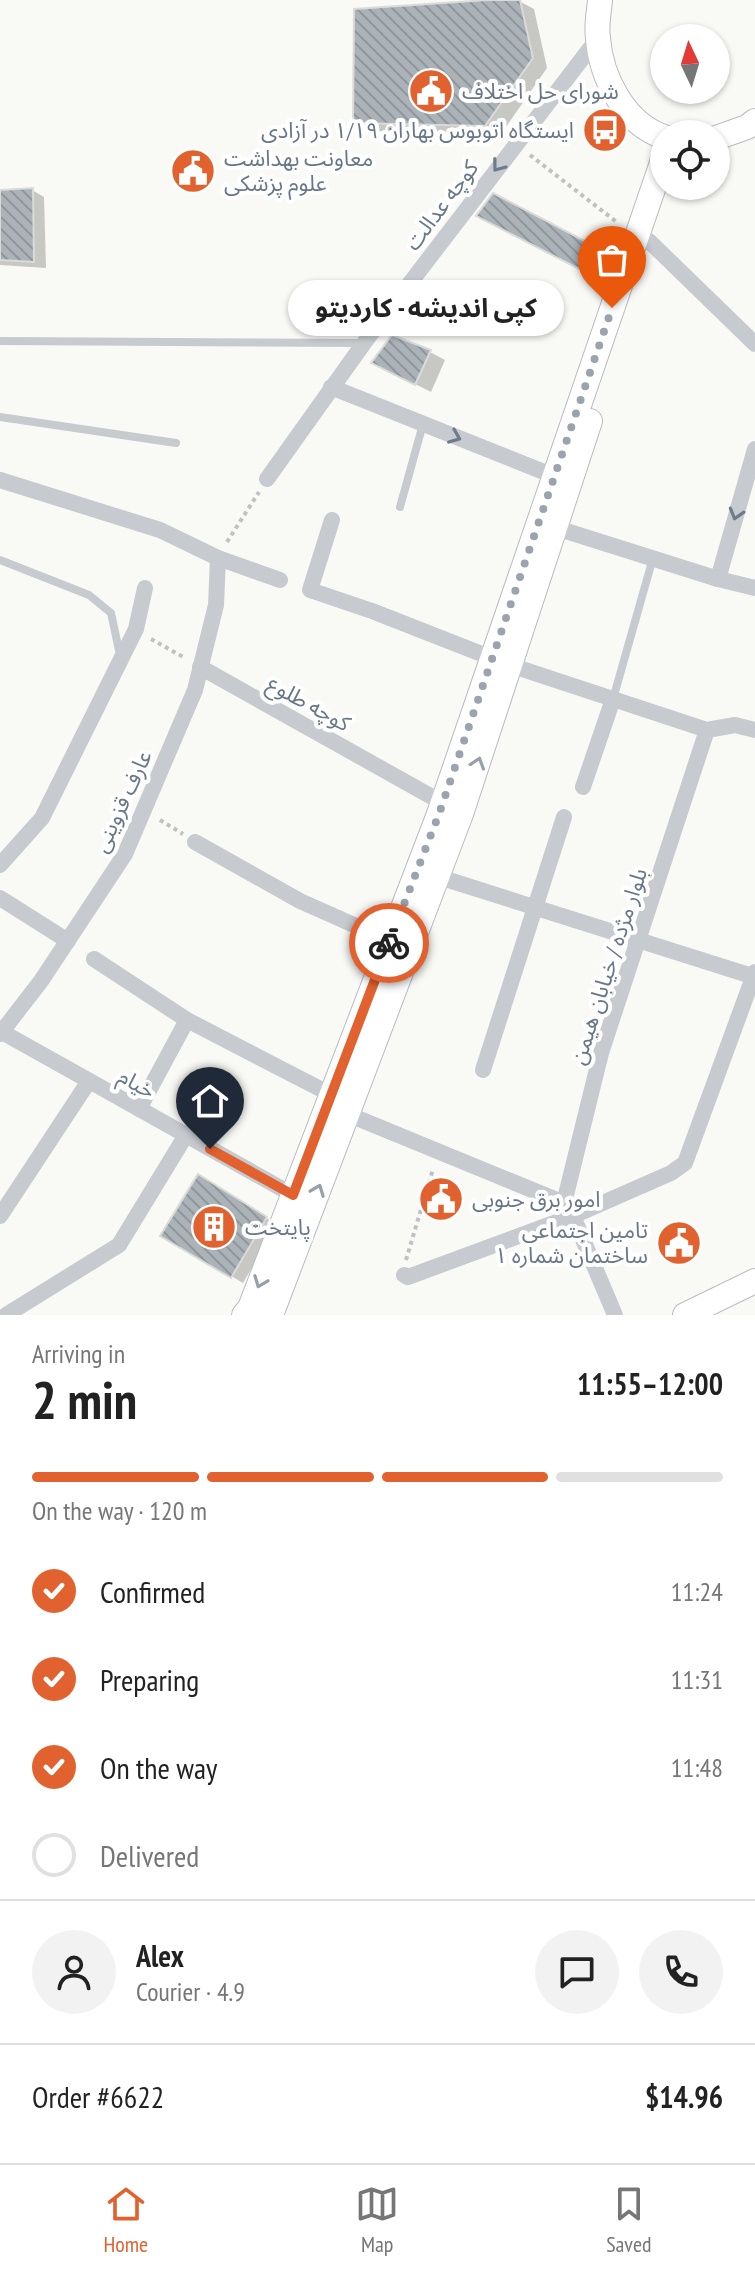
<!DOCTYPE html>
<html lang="en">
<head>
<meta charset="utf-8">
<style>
	:root { --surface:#fff; --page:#f2f2f2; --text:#222; --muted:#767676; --line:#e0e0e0; --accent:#e1622e }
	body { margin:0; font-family:"PT Sans Narrow","Noto Sans Arabic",sans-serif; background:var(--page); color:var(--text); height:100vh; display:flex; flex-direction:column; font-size:30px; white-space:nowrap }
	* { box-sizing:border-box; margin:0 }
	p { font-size:26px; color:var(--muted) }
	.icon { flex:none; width:44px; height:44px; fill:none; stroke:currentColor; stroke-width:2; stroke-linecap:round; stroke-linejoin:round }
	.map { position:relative; height:1315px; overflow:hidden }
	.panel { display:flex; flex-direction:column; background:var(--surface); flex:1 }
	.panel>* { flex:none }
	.needle { width:52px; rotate:356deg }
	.controls { position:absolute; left:650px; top:24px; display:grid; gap:16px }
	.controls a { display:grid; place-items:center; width:80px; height:80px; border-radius:50%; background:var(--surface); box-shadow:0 2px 6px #0004; font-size:40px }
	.pin { position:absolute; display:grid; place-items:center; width:68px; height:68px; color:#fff; margin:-82px -34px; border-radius:50% 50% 50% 0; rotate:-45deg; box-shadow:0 0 8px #0007 }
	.pin .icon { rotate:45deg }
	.courier { position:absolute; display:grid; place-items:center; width:80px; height:80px; margin:-40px; border:6px solid #e1622e; border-radius:50%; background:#fff; color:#222; box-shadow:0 2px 10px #0007 }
	.bubble { position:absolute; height:56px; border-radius:28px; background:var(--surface); box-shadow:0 2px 6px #0004; font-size:26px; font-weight:700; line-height:56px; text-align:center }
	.headline em { font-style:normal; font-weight:700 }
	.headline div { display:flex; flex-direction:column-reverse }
	.headline { display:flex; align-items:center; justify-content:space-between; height:136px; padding:0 32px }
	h1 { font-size:52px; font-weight:700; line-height:60px }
	.bar { display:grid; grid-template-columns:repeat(4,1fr); gap:12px 8px; align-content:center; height:96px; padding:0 32px }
	.bar i { height:10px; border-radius:6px; background:var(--line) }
	.bar .selected { background:var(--accent) }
	.bar p { grid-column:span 4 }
	.line { display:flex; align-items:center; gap:20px; padding:0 32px; border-top:2px solid var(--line) }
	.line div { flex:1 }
	.round { display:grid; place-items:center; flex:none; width:84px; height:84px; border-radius:42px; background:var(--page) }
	ol { padding:0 32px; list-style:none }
	li { display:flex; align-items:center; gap:24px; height:88px }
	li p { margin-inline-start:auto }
	li .icon { padding:8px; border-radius:50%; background:var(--accent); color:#fff; stroke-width:4 }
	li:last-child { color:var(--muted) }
	li i { width:44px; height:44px; border:4px solid var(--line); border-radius:50% }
	.dock { display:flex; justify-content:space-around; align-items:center; height:112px; border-top:2px solid var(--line); background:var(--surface); font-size:22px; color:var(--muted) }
	.dock a { display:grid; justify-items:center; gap:4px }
	.dock .selected { color:var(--accent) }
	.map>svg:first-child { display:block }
	.shadow { fill:#0003 }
	.building { fill:url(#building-back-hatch); stroke:#dadbd8; stroke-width:2 }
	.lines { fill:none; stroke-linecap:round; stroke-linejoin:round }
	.secondary-casing { stroke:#b7bcc1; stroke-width:26 }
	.path { stroke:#bfc1c3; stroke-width:4; stroke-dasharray:4 4; stroke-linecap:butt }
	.lane { stroke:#c7cace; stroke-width:8 }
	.street { stroke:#c7cace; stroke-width:16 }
	.secondary { stroke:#fff; stroke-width:24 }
	.oneway { stroke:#6d7b8b }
	.oneway2 { stroke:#95a0ab }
	.done { stroke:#9ba4ae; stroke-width:8; stroke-dasharray:0 14.4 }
	.route { stroke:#e1622e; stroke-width:10 }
	.labels { text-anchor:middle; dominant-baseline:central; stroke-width:8; stroke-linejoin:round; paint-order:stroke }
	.poi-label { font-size:22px; fill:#687787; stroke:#fff; text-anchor:start }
	.street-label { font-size:22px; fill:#687787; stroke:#fff }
</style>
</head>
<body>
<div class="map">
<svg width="755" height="1315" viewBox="0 0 755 1315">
	<defs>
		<pattern id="building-back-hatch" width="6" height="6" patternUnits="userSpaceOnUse" patternTransform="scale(2)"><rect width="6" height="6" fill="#abb3b9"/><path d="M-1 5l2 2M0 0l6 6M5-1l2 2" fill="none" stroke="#8f969c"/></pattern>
	</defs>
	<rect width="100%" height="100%" fill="#f9f9f6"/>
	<g class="shadow">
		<polygon points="517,0 534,9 547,68 501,134 370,131 355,122"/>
		<polygon points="32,190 44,197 46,268 0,265 0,192"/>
		<polygon points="494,224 603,253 619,262 611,284"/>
		<polygon points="430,352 445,360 431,392 389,371"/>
		<polygon points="210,1183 277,1225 243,1283 163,1235"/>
	</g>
	<g class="building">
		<polygon points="488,0 520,0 533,58 485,126 353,123 354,9"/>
		<polygon points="33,188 34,262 0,260 0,190"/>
		<polygon points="493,193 604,251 595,277 476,216"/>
		<polygon points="392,335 431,350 415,385 371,363"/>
		<polygon points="198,1174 267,1217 231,1278 160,1236"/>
	</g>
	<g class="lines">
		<g class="secondary-casing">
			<g id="secondary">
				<path d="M600,0C599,12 596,26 598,38C601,78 625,124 664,137"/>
				<polyline points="716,138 747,127 755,121"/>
				<polyline points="244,1315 250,1308 439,814 664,157"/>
				<polyline points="271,1315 461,814 590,421"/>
				<polyline points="685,1315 755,1281"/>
			</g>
		</g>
		<g class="path">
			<polyline points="530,155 618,223"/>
			<polyline points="227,542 259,492"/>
			<polyline points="151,639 185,658"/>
			<polyline points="160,820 183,834"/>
			<polyline points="406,1260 433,1169"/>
		</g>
		<g class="lane">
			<polyline points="0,341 363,343"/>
			<polyline points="0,417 176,443"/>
			<polyline points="400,507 423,424"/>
			<polyline points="0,560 89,595 111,613 120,655"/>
			<polyline points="613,699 653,558"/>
		</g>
		<g class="street">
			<polyline points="649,241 755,344"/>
			<polyline points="331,387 554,476"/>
			<polyline points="267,479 364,343 598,38"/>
			<polyline points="0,480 160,530 218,558 280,580"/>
			<polyline points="332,520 310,590 372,611 510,665 707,730 735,725 755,730"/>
			<polyline points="547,525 718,579 755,588"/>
			<polyline points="718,579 755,449"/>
			<polyline points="200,667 450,807"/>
			<polyline points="583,787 613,699"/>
			<polyline points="195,842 300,901 390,941"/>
			<polyline points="0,865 42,818 136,629 145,588"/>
			<polyline points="439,877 755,977"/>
			<polyline points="0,898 68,941"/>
			<polyline points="94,959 187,1020 332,1095"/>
			<polyline points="2,1032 293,1195"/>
			<polyline points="0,1034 41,981 125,854 195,690 216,605 218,558"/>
			<polyline points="483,1070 564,817"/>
			<polyline points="139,1109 187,1020"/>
			<polyline points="340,1111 564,1203"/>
			<polyline points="0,1216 89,1081"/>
			<polyline points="404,1275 408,1277 573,1216 671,1173 685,1163 755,972"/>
			<polyline points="6,1315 119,1245 186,1135"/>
			<polyline points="615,1315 573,1216 564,1203 601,1053 707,730"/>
		</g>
		<use href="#secondary" class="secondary"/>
	</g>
	<defs><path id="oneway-chevron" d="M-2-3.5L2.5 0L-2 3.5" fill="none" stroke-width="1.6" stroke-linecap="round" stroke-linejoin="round" transform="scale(2)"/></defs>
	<g class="oneway">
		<use href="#oneway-chevron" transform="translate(498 166) rotate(127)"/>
		<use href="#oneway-chevron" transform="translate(455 437) rotate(22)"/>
		<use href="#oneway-chevron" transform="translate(736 514) rotate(106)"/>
	</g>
	<g class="oneway2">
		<use href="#oneway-chevron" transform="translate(478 763) rotate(-72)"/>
		<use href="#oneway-chevron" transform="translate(318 1190) rotate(-69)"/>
		<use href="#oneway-chevron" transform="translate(260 1282) rotate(111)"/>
	</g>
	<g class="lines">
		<polyline class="done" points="389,943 439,814 612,308"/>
		<polyline class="route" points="210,1149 293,1195 389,943"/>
	</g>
	<defs>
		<g id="civic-disc" transform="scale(2.3)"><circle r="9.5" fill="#e1622e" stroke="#fff"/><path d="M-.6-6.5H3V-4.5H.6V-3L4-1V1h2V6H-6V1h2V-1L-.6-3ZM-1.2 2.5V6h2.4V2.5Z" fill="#fff"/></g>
		<g id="bus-disc" transform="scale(2.3)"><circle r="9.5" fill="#e1622e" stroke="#fff"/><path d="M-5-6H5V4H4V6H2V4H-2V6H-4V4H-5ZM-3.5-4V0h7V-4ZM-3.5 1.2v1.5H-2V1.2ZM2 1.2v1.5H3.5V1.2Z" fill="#fff"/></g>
		<g id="building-disc" transform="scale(2.3)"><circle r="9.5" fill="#e1622e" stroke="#fff"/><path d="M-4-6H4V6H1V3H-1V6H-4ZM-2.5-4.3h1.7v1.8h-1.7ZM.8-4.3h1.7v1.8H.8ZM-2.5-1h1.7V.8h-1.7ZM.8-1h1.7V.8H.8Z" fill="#fff"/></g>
	</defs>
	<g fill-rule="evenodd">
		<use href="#civic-disc" x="431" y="91"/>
		<use href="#bus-disc" x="605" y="130"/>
		<use href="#civic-disc" x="193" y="171"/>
		<use href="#civic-disc" x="441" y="1199"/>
		<use href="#building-disc" x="214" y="1227"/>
		<use href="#civic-disc" x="679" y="1243"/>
	</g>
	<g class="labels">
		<g class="poi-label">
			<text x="462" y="91">شورای حل اختلاف</text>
			<text x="574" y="130" text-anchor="end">ایستگاه اتوبوس بهاران ۱/۱۹ در آزادی</text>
			<text x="224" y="158">معاونت بهداشت<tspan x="224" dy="25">علوم پزشکی</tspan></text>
			<text x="472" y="1199">امور برق جنوبی</text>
			<text x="245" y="1227">پایتخت</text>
			<text x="648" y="1230" text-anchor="end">تامین اجتماعی<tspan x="648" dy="25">ساختمان شماره ۱</tspan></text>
		</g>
		<g class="street-label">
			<text transform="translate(441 205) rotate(-53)">کوچه عدالت</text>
			<text transform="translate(309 703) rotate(29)">کوچه طلوع</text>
			<text transform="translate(122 801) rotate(-65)">عارف قزوینی</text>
			<text transform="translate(608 966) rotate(-72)">بلوار مژده / خیابان هیمن</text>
			<text transform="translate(137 1083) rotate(29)">خیام</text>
		</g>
	</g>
</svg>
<div class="controls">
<a><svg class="needle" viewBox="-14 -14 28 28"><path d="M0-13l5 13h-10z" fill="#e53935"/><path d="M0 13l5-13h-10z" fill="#767676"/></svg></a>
<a><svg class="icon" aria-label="locate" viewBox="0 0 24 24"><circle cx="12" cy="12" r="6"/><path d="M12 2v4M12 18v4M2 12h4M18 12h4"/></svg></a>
</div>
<div class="pin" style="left:612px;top:308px;background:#ea580c"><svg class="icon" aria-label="bag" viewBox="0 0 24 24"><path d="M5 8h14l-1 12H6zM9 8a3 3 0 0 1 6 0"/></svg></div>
<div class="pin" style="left:210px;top:1149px;background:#1f2937"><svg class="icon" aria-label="home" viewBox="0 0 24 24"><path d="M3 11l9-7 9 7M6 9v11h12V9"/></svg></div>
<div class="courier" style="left:389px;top:943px"><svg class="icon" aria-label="bike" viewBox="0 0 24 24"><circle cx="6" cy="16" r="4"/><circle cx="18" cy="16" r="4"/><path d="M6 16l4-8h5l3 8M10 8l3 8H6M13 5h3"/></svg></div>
<div class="bubble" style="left:288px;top:280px;width:276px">کپی اندیشه - کاردیتو</div>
</div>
<section class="panel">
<div class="headline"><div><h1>2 min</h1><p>Arriving in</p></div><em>11:55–12:00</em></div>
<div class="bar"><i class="selected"></i><i class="selected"></i><i class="selected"></i><i></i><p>On the way · 120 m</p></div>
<ol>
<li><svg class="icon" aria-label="check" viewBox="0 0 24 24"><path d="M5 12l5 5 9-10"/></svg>Confirmed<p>11:24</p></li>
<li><svg class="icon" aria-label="check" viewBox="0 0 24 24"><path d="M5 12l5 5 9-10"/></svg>Preparing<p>11:31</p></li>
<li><svg class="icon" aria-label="check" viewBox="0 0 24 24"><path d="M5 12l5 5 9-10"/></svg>On the way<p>11:48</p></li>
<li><i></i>Delivered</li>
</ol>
<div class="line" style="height:144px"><a class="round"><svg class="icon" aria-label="person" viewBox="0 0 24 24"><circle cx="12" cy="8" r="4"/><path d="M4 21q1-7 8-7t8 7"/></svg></a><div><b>Alex</b><p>Courier · 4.9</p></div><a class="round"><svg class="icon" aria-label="chat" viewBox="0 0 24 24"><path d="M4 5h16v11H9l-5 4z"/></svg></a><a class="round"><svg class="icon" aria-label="phone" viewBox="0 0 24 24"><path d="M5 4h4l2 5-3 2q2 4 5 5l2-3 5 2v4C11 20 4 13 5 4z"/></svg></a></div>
<div class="line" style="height:104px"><div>Order #6622</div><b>$14.96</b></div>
</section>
<nav class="dock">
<a class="selected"><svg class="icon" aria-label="home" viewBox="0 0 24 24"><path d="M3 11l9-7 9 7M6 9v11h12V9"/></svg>Home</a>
<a><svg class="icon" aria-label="map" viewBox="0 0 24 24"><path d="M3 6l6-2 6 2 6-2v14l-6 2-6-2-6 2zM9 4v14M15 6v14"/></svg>Map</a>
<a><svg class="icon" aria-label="saved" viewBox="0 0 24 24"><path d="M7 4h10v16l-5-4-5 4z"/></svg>Saved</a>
</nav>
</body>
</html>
